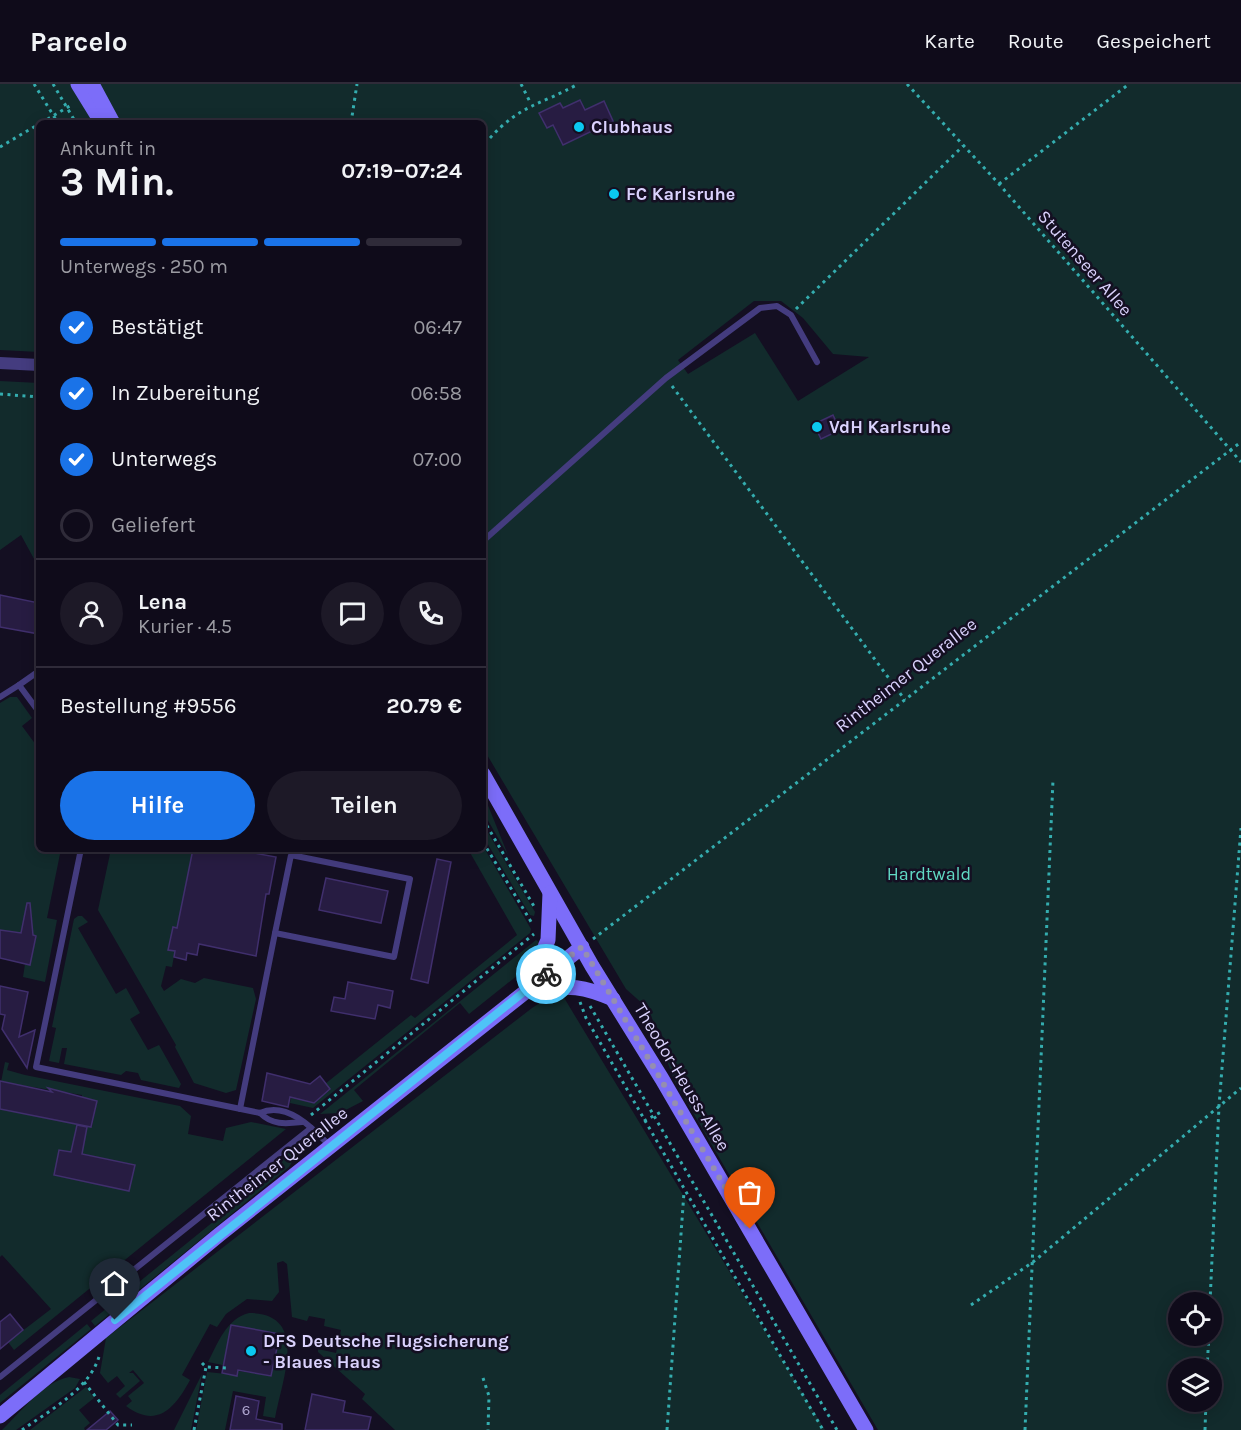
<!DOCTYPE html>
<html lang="de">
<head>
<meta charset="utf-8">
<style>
	:root { --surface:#0f0b1a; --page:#1d1927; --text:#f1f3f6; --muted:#9b9ba2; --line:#2f2b39; --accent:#1a73e8 }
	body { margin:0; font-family:Karla,sans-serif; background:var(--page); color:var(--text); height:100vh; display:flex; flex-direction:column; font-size:22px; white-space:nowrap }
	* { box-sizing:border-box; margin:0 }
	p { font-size:20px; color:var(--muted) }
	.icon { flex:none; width:33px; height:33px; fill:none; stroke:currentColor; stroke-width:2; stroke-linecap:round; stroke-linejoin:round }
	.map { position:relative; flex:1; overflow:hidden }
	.drawer { position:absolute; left:36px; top:36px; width:450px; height:732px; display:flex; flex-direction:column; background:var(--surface); border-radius:9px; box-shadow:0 3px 15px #0003,0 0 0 2px var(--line) }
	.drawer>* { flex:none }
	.controls { position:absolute; left:1168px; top:1208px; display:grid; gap:12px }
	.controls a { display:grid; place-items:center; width:54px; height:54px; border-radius:50%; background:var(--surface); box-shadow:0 3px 15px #0003,0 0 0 2px var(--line); font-size:30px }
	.pin { position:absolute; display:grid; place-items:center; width:51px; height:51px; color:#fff; margin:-62px -26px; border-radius:50% 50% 50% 0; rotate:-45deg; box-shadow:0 0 6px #0007 }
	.pin .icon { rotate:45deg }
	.courier { position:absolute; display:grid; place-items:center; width:60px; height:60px; margin:-30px; border:4px solid #4fc3f7; border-radius:50%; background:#fff; color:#222; box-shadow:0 2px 8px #0007 }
	.head em { font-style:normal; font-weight:700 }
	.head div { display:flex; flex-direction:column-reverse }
	.head { display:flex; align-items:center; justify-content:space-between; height:102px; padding:0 24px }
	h1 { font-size:39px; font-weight:700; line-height:45px }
	.bar { display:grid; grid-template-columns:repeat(4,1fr); gap:9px 6px; align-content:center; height:72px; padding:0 24px }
	.bar i { height:8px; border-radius:4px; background:var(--line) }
	.bar .selected { background:var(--accent) }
	.bar p { grid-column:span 4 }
	.line { display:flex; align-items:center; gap:15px; padding:0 24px; border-top:2px solid var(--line) }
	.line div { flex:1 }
	.round { display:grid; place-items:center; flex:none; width:63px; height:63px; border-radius:32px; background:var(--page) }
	ol { padding:0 24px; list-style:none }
	li { display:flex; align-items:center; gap:18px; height:66px }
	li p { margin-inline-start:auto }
	li .icon { padding:6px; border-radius:50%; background:var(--accent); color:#fff; stroke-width:4 }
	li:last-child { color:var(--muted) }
	li i { width:33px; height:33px; border:3px solid var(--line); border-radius:50% }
	.action { display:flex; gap:12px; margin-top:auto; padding:12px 24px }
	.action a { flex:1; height:69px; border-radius:36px; background:var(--accent); color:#fff; font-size:24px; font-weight:700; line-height:69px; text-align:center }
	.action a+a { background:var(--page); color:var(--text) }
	header { display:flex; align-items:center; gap:36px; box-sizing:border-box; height:84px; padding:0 30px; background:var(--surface); border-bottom:2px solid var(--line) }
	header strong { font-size:28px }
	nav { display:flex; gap:33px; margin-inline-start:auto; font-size:21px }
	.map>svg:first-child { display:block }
	.green { fill:#122b2c; fill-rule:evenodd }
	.building { fill:#271c42; stroke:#402f6d; stroke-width:1.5 }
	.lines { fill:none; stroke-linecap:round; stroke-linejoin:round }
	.path { stroke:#34adaf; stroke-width:3; stroke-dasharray:3 4.5; stroke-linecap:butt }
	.lane { stroke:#443c7f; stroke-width:6 }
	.street { stroke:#443c7f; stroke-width:12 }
	.secondary { stroke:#7c6df9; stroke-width:15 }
	.done { stroke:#958eb0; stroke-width:6; stroke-dasharray:0 10.8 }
	.route { stroke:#4fc3f7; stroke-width:8 }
	.poi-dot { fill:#0bc8f0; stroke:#140f22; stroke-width:2 }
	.labels { text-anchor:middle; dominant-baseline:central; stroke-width:5; stroke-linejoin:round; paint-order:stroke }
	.number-label { font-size:15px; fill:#ada4ce }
	.poi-label { font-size:18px; font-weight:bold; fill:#dad2fd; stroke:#140f22; text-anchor:start }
	.street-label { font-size:18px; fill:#dad2fd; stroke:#140f22 }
	.park-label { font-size:18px; fill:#61dac5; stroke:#140f22 }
</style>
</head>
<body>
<header>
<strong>Parcelo</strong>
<nav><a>Karte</a><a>Route</a><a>Gespeichert</a></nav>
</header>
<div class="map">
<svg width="1241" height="1346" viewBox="0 0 1241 1346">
	<rect width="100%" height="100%" fill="#140f22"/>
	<g class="green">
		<polygon points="0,0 75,0 97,39 39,39 39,268 0,266"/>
		<path d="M95,0H1241V1346H878L674,996L660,958L664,955L644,921L626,905L483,664V39H117ZM754,217H781L803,234L833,270L869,273L798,317L755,249L688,290L678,276ZM1179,1218H1212V1251H1179ZM1179,1284H1212V1317H1179Z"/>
		<polygon points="0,297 39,299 39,484 21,451 0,466"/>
		<polygon points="10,613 17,613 32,634 22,642 39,665 39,765 61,765 47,834 57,836 45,898 23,893 25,880 30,881 36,852 32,851 24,836 21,849 0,846 0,619"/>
		<polygon points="483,709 508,771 483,728"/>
		<polygon points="483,740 535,828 534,832 530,831 483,752"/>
		<polygon points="483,762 531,845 530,849 313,1024 290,1019 291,1014 314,1019 330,1006 325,1000 411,931 415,934 517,851 468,765 483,765"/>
		<polygon points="111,765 193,765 172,883 166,882 161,902 164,907 181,895 195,899 204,894 253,904 256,915 236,1006 226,1009 194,999 175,963 176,961 98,826"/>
		<polygon points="78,832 82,832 88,838 78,844 116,910 126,904 140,929 130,935 148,966 159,961 181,1000 179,1004 141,996 138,989 126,987 121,991 64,980 67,964 62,964 59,979 49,977 56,944 52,943 74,835"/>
		<polygon points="536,856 539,858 533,877 528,883 469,930 460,919 354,1006 363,1017 340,1029 320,1030"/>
		<path d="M563,912L825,1346H395L362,1315L365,1310L318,1268V1265L336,1269L341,1246L324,1242L325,1235L309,1232L307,1237L292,1233L287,1180L283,1177L277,1179L279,1208L272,1217L247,1215L226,1230L217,1243L210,1240L182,1291L190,1296C176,1322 158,1346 126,1322L132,1317L128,1312L144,1299L133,1286L129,1289H133L140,1297L120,1314L116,1310L125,1302L117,1292L108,1299L100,1289L106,1254L532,924L549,913Z"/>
		<polygon points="5,978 9,979 7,986 25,991 180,1022 191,1032 188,1050 223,1057 226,1044 251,1038 286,1045 14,1266 8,1258 51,1225 2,1171 0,1173 0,1025 77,1040 71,1068 59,1066 54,1091 129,1107 134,1081 77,1069 83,1042 92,1043 97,1017 82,1014 82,1011 1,998"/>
		<polygon points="297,1060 296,1072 289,1083 95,1242 91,1237 277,1086 278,1076"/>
		<path d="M249,1229C310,1229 282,1296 275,1334L263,1332L266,1313L233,1307L225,1346H196L207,1288L237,1291L238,1287L268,1291L275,1253L234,1245L227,1282L208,1278C218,1259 226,1235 249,1229Z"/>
		<polygon points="87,1240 91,1245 0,1319 0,1311"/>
		<polygon points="202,1290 191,1346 174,1346"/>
		<path d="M69,1293L80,1295L75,1304L16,1346H2C21,1328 43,1298 69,1293Z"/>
		<polygon points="86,1303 94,1314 79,1326 90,1339 84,1344 85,1346 30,1346"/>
	</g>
	<g class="building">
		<polygon points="580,16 585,26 604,17 613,37 563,61 553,41 547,44 539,29 560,19 563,24"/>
		<polygon points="833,331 840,346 821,355 814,340"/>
		<polygon points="0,511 39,519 39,550 0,543"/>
		<polygon points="193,765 233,765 276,773 269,810 266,810 256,872 199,860 197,871 187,869 186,876 174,873 175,867 168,866 173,843 177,844"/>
		<polygon points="437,775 451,778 428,899 411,895"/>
		<polygon points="326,794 388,807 381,839 319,826"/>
		<polygon points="27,819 30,819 33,851 36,852 30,881 0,874 0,846 21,849"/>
		<polygon points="348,898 393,907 390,924 378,921 375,935 331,927 334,913 345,915"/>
		<polygon points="0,902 28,908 19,953 35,946 27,984 2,945 5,931 0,930"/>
		<polygon points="267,989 310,1000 320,992 330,1005 314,1019 290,1013 288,1023 262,1017"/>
		<polygon points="0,997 52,1008 48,1004 97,1017 91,1043 0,1025"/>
		<polygon points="77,1041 87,1043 82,1070 135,1081 129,1107 54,1091 59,1066 71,1068"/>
		<polygon points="10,1230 23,1246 0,1265 0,1238"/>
		<polygon points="231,1241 280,1250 271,1292 238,1286 237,1292 222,1289"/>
		<polygon points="312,1310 345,1317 343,1328 371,1333 368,1346 305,1346"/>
		<polygon points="236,1312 259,1317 256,1335 282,1340 282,1346 230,1346"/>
		<polygon points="110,1327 118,1336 106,1346 87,1346"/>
	</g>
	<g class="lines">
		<g class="path">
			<polyline points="34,0 58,39"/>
			<polyline points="53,0 76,39"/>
			<polyline points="521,0 531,20"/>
			<polyline points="907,0 999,100 1241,378"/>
			<polyline points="41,39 73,20"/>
			<polyline points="351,39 357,0"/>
			<path d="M490,54C521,20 541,21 578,0"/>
			<polyline points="0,63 39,40"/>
			<polyline points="999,100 1129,0"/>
			<polyline points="796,225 963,62"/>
			<polyline points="672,302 905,616"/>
			<polyline points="0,310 39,313"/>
			<polyline points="483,735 535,824"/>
			<polyline points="483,758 533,841"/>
			<polyline points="593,855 1241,358"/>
			<polyline points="580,918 586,934 823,1346"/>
			<polyline points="590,922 837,1346"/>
			<polyline points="311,1031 534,850"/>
			<polyline points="644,1037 661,1028"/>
			<polyline points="1210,1218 1219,1022 1241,744"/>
			<polyline points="971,1221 1033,1178 1241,1004"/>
			<polyline points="202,1279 206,1283 227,1284"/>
			<polyline points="1207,1284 1209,1251"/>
			<polyline points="483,1294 489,1312 488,1346"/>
			<polyline points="84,1298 118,1341 132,1341"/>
			<path d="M22,1346C50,1326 92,1304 100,1269"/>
			<polyline points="194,1346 206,1283"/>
			<polyline points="667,1346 684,1108"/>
			<polyline points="1025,1346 1053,696"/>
			<polyline points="1205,1346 1206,1317"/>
		</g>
		<g class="lane">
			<polyline points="483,457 666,294 760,224 777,222 791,231 817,278"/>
			<polyline points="39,587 19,601 39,628"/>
			<polyline points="0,613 19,601"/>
			<path d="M81,765L36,983L260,1029C286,1017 312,1043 329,1061"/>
			<polyline points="291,771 410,795 394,873 275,849 291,771 292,765"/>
			<polyline points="240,1025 275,849"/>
			<path d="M260,1029C272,1041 285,1040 302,1038"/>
			<polyline points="0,1293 311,1044"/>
		</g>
		<polyline class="street" points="0,279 39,281"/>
		<g class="secondary">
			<polyline points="78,0 102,39"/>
			<polyline points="92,0 113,39"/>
			<polyline points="483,690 592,882 662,995 866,1346"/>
			<polyline points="528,903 548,856 550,809"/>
			<path d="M527,905C565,903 577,899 613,915"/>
			<polyline points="0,1332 220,1150 582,863"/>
		</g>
	</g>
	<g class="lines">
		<polyline class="done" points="546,890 582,863 750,1145"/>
		<polyline class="route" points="115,1236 546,890"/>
	</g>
	<g class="poi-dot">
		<circle cx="579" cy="43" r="6"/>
		<circle cx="614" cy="110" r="6"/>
		<circle cx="817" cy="343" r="6"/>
		<circle cx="251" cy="1267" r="6"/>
	</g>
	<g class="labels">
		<g class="number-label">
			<text x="246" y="1326">6</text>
		</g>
		<g class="poi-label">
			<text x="591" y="43">Clubhaus</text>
			<text x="626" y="110">FC Karlsruhe</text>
			<text x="829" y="343">VdH Karlsruhe</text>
			<text x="263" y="1257">DFS Deutsche Flugsicherung<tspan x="263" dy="21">- Blaues Haus</tspan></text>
		</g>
		<g class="street-label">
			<text transform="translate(1085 179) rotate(49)">Stutenseer Allee</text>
			<text transform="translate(906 591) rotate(-38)">Rintheimer Querallee</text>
			<text transform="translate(682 993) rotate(59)">Theodor-Heuss-Allee</text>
			<text transform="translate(277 1080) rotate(-38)">Rintheimer Querallee</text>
		</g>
		<g class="park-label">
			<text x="929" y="790">Hardtwald</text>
		</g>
	</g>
</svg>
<div class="controls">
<a><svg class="icon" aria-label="locate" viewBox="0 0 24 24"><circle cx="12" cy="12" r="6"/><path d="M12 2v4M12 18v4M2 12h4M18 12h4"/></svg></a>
<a><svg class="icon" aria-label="layers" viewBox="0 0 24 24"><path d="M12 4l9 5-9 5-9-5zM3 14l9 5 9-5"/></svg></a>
</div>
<div class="pin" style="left:750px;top:1145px;background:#ea580c"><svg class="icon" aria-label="bag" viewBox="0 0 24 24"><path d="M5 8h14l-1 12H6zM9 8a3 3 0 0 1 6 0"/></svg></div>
<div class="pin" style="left:115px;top:1236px;background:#1f2937"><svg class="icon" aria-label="home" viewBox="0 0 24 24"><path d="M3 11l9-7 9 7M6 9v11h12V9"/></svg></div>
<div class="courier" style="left:546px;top:890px"><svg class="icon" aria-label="bike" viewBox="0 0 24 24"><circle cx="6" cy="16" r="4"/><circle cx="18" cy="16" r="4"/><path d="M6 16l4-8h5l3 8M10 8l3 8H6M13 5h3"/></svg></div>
<section class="drawer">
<div class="head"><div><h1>3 Min.</h1><p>Ankunft in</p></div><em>07:19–07:24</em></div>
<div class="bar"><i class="selected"></i><i class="selected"></i><i class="selected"></i><i></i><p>Unterwegs · 250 m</p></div>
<ol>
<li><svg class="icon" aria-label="check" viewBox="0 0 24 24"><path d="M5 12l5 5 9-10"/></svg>Bestätigt<p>06:47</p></li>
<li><svg class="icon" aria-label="check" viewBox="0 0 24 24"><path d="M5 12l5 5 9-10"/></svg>In Zubereitung<p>06:58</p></li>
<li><svg class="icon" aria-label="check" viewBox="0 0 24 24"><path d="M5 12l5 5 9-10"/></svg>Unterwegs<p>07:00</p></li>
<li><i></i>Geliefert</li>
</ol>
<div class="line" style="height:108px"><a class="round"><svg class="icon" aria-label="person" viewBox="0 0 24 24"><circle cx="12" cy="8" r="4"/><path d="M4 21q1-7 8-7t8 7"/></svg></a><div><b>Lena</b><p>Kurier · 4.5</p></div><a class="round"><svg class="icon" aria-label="chat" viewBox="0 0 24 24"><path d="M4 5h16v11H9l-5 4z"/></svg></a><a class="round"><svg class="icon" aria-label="phone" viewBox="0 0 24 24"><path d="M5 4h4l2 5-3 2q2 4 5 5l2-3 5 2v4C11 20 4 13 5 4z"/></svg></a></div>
<div class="line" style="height:78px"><div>Bestellung #9556</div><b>20.79 €</b></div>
<div class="action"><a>Hilfe</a><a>Teilen</a></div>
</section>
</div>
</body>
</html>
